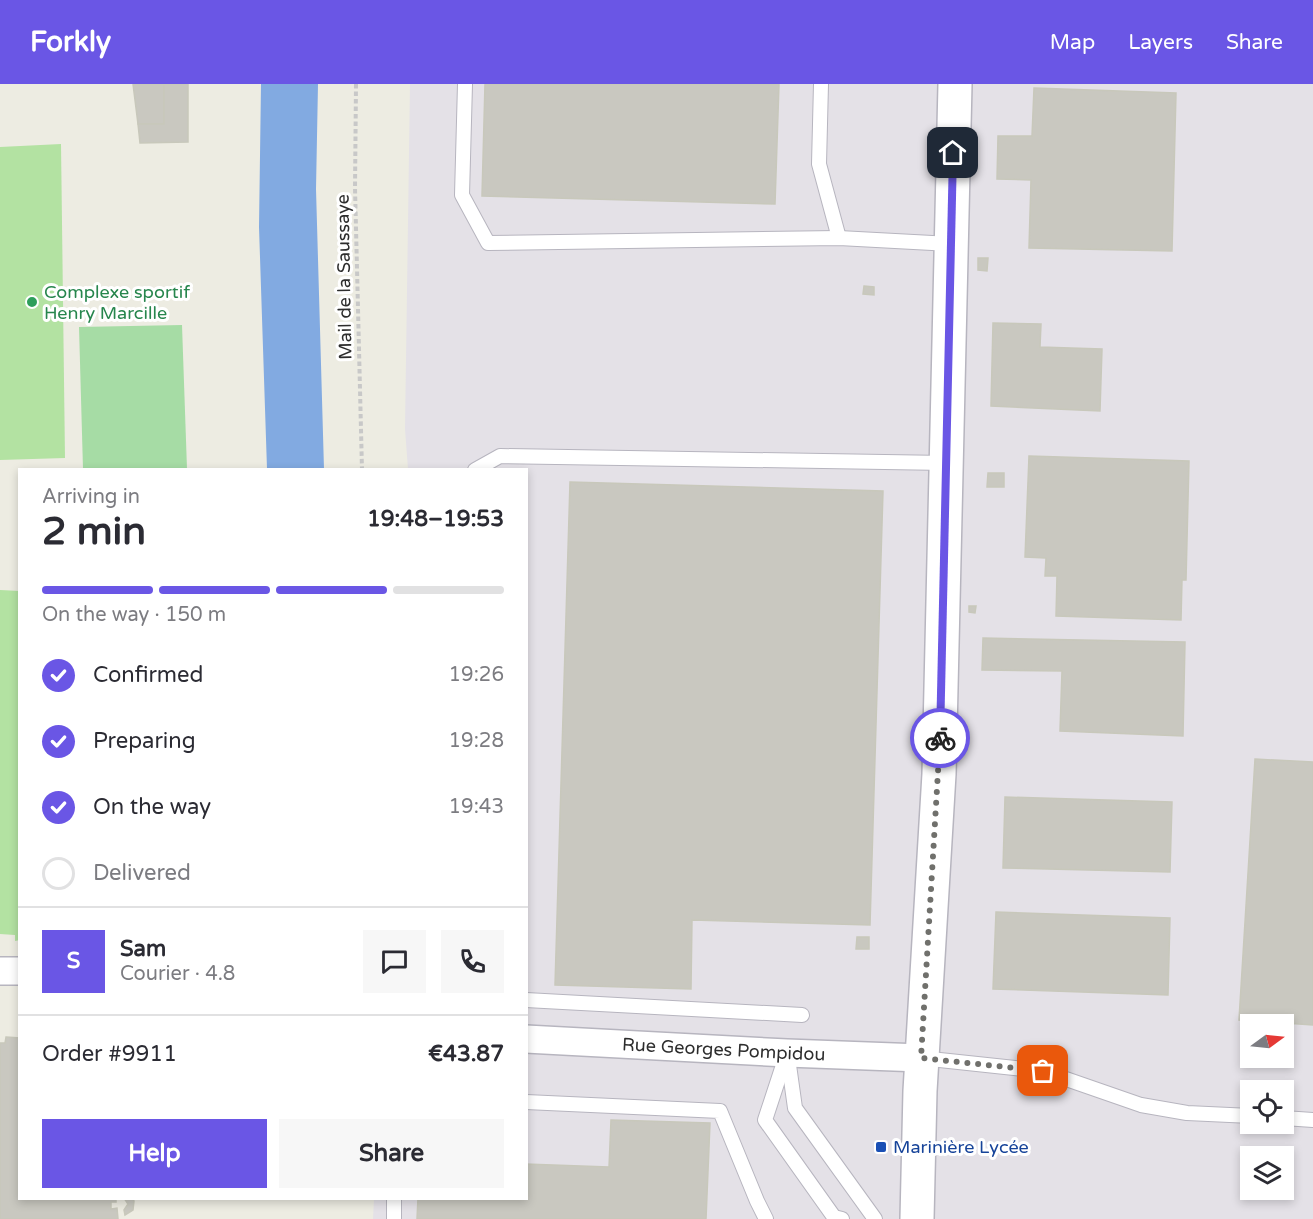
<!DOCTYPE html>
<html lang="en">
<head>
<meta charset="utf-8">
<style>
	:root { --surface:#fff; --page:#f7f7f7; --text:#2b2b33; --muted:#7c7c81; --line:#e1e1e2; --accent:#6a56e5 }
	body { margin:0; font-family:"Varela Round",sans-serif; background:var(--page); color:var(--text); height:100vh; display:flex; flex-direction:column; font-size:22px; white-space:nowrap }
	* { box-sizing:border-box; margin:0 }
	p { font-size:20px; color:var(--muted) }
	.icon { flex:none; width:33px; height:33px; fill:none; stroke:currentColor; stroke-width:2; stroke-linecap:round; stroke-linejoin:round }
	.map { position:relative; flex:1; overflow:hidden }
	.side { position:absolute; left:18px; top:384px; width:510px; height:732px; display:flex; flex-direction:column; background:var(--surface); border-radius:0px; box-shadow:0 3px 9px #0003 }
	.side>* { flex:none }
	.needle { width:39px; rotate:75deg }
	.controls { position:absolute; left:1240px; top:930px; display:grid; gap:12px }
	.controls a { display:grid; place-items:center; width:54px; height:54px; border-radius:0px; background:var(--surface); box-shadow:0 3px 9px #0003; font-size:30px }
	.pin { position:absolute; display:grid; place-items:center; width:51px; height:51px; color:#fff; margin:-26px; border-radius:12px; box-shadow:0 3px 9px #0006 }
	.courier { position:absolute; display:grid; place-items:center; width:60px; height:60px; margin:-30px; border:4px solid #6a56e5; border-radius:50%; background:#fff; color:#222; box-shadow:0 2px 8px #0007 }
	.head em { font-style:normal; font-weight:700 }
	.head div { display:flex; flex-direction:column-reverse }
	.head { display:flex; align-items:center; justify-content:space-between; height:102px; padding:0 24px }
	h1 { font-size:39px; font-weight:700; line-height:45px }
	.bar { display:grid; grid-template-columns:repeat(4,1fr); gap:9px 6px; align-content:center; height:72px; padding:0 24px }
	.bar i { height:8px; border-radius:4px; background:var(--line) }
	.bar .on { background:var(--accent) }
	.bar p { grid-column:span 4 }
	.line { display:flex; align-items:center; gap:15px; padding:0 24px; border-top:2px solid var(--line) }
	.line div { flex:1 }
	.round { display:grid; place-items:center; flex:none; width:63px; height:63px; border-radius:0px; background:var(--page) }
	ol { padding:0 24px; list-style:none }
	li { display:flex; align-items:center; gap:18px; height:66px }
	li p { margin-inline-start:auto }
	li .icon { padding:6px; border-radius:50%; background:var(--accent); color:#fff; stroke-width:4 }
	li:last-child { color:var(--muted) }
	li i { width:33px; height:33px; border:3px solid var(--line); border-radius:50% }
	.action { display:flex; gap:12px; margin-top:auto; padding:12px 24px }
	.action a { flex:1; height:69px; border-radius:0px; background:var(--accent); color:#fff; font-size:24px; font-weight:700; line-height:69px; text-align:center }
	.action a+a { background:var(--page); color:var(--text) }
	header { display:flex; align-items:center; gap:36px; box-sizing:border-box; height:84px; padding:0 30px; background:var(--accent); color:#fff }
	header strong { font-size:28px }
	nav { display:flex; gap:33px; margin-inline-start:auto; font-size:21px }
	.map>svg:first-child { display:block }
	.industrial { fill:#e4e1e7; fill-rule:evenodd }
	.green { fill:#a6dca5 }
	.pitch { fill:#b3e2a2 }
	.water { fill:#82aae1 }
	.building { fill:#c9c8c0; stroke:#c8c8bb; stroke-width:1.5 }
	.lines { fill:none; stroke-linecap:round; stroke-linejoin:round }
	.service-casing { stroke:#b7b5bf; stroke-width:16 }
	.minor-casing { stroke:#b7b5bf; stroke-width:30 }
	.tertiary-casing { stroke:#b7b5bf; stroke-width:36 }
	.path { stroke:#c8c8c8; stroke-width:4; stroke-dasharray:4.5 3; stroke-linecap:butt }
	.service { stroke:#fff; stroke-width:14 }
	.minor { stroke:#fff; stroke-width:27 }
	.tertiary { stroke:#fff; stroke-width:33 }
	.done { stroke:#70706c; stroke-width:6; stroke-dasharray:0 10.8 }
	.route { stroke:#6a56e5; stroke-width:8 }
	.leisure-dot { fill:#2e9e5b; stroke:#fff; stroke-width:2 }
	.transit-dot { fill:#1a4fb4; stroke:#fff; stroke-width:2 }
	.labels { text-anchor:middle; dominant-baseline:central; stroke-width:6; stroke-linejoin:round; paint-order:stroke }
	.street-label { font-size:18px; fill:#2d2d2d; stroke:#fff }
	.leisure-label { font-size:18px; fill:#27864d; stroke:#fff; text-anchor:start }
	.transit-label { font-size:18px; fill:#164399; stroke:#fff; text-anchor:start }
</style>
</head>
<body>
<header>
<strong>Forkly</strong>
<nav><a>Map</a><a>Layers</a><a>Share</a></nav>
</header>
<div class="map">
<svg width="1313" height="1135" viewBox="0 0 1313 1135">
	<rect width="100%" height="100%" fill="#edece2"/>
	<path class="industrial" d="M410,0H1313V1135H373L374,1115L526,1114V386L408,385L405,345ZM1251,940H1284V974H1251ZM1251,1006H1284V1040H1251ZM1251,1072H1284V1106H1251Z"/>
	<polygon class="green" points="182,241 187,385 83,385 79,243"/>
	<g class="pitch">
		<polygon points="61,60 65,374 0,376 0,63"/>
		<polygon points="0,506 20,507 20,856 15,857 15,851 0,850"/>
	</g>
	<polygon class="water" points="261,0 318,0 316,105 324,385 267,385 259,143"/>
	<g class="building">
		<polygon points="133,0 164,0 164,40 138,40"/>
		<polygon points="164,0 188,0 188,58 140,59 138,40 164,40"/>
		<polygon points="485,0 779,0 775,120 482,112"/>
		<polygon points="1034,4 1176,9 1172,167 1029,164 1031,96 997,95 998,52 1032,52"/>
		<polygon points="978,174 988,174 987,187 978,186"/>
		<polygon points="864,202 874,203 874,211 863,210"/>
		<polygon points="993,239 1041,240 1040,263 1102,265 1100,327 991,322"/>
		<polygon points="1029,372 1189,377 1186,496 1182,496 1181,536 1056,532 1057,492 1045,492 1046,474 1025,473"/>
		<polygon points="988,389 1004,389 1004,403 987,403"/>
		<polygon points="570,398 883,407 870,841 692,836 691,905 555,901"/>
		<polygon points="969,522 976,522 975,529 969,528"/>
		<polygon points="983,554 1185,558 1183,652 1060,647 1062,587 982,586"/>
		<polygon points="1255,675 1313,678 1313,941 1239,936"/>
		<polygon points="1005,713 1172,718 1170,788 1003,784"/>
		<polygon points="996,828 1170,834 1168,911 993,905"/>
		<polygon points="857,853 869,853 869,865 856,865"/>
		<polygon points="6,953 20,954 20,1114 116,1114 116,1118 111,1118 111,1125 117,1124 118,1135 0,1135 0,959 5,959"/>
		<polygon points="611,1036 710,1039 706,1135 417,1135 418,1114 526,1114 526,1080 609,1083"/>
		<polygon points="124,1114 132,1114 134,1117 133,1126 125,1131 124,1126 128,1120"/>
	</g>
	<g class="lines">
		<g class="service-casing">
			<g id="service">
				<polyline points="465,0 462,111 488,159 839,154 951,160"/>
				<polyline points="821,0 819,80 839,154"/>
				<polyline points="475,386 500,372 946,379"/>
				<polyline points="526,916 802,931"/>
				<polyline points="787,969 765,1036 834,1133 842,1135"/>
				<polyline points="788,974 795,1024 875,1135"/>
				<polyline points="921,974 1043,987 1141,1021 1187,1029 1251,1032"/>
				<polyline points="526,1018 720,1027 757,1117 766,1135"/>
				<polyline points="1284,1034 1313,1036"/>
				<polyline points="394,1135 394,1114"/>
			</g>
		</g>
		<g class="minor-casing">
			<g id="minor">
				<polyline points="0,887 20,887"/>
				<path id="s1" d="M526,955L787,969L921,974"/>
			</g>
		</g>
		<g class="tertiary-casing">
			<polyline id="tertiary" points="917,1135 920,1007 939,690 955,0"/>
		</g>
		<polyline class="path" points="356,0 355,104 362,386"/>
		<use href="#service" class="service"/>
		<use href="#minor" class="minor"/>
		<use href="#tertiary" class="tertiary"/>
	</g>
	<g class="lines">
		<polyline class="done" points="940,654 921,974 1043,987"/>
		<polyline class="route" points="940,654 953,69"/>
	</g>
	<circle class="leisure-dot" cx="32" cy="218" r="6"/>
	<rect class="transit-dot" x="875" y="1057" width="12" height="12" rx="3"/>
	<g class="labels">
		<g class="street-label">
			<text transform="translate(344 193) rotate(-91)">Mail de la Saussaye</text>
			<text stroke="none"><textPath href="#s1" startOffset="198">Rue Georges Pompidou</textPath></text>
		</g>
		<g class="leisure-label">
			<text x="44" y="208">Complexe sportif<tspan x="44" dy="21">Henry Marcille</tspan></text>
		</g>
		<g class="transit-label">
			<text x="893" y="1063">Marinière Lycée</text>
		</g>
	</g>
</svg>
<div class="controls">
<a><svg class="needle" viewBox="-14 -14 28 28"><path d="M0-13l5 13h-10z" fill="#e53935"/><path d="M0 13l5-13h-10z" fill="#7c7c81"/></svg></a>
<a><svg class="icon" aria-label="locate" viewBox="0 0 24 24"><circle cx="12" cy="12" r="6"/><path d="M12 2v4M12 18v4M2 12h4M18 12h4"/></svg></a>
<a><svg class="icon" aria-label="layers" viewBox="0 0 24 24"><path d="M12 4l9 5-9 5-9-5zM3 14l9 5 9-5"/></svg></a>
</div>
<div class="pin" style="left:1043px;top:987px;background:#ea580c"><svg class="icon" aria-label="bag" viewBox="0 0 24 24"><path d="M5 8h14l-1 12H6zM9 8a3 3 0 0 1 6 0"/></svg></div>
<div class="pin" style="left:953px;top:69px;background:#1f2937"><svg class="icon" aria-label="home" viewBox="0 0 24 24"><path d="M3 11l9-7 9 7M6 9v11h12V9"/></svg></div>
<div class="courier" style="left:940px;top:654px"><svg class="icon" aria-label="bike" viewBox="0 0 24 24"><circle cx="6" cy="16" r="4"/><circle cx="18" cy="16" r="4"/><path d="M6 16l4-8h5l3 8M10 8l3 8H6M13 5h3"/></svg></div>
<section class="side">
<div class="head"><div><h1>2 min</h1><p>Arriving in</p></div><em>19:48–19:53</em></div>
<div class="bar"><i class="on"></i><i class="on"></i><i class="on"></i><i></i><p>On the way · 150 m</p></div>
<ol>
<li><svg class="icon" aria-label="check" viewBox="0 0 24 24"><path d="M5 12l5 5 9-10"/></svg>Confirmed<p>19:26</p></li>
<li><svg class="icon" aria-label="check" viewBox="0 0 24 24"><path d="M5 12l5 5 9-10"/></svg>Preparing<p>19:28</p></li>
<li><svg class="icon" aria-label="check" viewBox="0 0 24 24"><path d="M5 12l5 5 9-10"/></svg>On the way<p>19:43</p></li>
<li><i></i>Delivered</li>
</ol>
<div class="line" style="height:108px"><b class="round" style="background:var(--accent);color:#fff">S</b><div><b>Sam</b><p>Courier · 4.8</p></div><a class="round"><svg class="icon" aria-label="chat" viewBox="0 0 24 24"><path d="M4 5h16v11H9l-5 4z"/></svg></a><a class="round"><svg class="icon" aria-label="phone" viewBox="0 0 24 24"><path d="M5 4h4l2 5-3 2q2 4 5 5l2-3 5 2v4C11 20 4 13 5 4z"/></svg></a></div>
<div class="line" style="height:78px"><div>Order #9911</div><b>€43.87</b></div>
<div class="action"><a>Help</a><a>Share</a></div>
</section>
</div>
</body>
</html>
